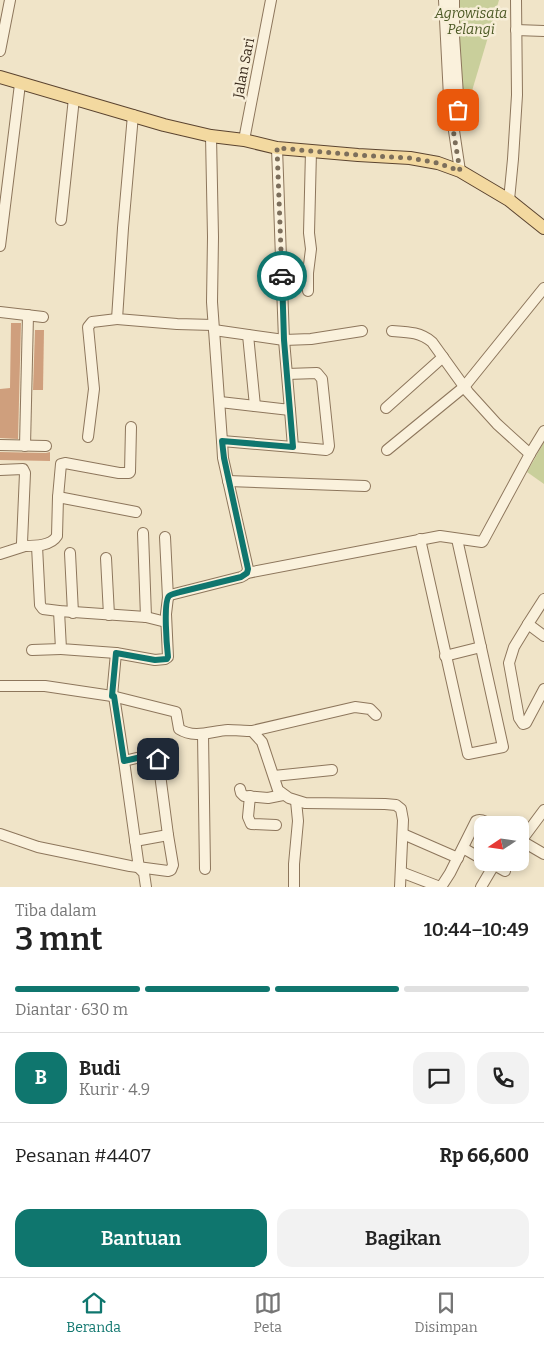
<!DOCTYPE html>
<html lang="id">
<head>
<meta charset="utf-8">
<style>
	:root { --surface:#fff; --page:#f2f2f2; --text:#222; --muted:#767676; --line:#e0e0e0; --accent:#0f766e }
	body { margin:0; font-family:Bitter,serif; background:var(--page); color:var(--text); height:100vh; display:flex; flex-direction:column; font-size:19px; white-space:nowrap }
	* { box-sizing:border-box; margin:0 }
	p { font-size:16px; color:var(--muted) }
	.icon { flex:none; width:28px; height:28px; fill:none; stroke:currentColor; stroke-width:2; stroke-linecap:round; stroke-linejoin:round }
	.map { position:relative; height:887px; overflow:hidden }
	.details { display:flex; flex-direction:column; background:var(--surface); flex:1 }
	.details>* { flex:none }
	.needle { width:32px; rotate:257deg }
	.tools { position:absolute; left:474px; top:816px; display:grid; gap:10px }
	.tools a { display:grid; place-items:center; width:55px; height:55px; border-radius:10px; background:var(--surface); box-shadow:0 2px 8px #0003; font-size:25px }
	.pin { position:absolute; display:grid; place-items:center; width:42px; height:42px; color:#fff; margin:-21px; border-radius:10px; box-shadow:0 2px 8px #0006 }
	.courier { position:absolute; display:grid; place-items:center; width:50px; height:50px; margin:-25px; border:4px solid #0f766e; border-radius:50%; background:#fff; color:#222; box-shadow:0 1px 6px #0007 }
	.summary em { font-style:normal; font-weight:600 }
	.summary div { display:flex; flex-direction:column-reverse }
	.summary { display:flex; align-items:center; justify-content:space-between; height:85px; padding:0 15px }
	h1 { font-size:32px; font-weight:600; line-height:38px }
	.bar { display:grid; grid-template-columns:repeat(4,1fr); gap:8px 5px; align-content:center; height:60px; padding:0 15px }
	.bar i { height:6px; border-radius:4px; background:var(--line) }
	.bar .selected { background:var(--accent) }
	.bar p { grid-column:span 4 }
	.line { display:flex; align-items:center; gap:12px; padding:0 15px; border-top:1px solid var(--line) }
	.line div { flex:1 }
	.round { display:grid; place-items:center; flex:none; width:52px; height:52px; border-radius:15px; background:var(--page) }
	.button { display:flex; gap:10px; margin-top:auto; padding:10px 15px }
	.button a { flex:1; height:58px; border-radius:15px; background:var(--accent); color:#fff; font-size:20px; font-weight:600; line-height:58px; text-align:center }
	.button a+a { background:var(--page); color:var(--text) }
	.tab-bar { display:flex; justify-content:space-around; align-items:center; height:70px; border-top:1px solid var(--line); background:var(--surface); font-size:14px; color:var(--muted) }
	.tab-bar a { display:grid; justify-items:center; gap:2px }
	.tab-bar .selected { color:var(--accent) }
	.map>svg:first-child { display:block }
	.green { fill:#c9cf9b }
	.building { fill:#cf9f7d }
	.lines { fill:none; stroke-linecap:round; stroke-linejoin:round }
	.minor-casing { stroke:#8d765c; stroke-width:12 }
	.major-casing { stroke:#5b4430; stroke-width:14 }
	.minor { stroke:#faf1dc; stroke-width:10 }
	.major { stroke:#f3d9a0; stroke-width:12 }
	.done { stroke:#7c6e5b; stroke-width:5; stroke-dasharray:0 9 }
	.route { stroke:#0f766e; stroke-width:6 }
	.labels { text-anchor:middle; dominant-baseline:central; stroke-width:5; stroke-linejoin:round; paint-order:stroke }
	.park-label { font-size:14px; font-style:italic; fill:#4d5a26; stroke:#f7eed8 }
	.street-label { font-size:14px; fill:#3d2e20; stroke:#f7eed8 }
</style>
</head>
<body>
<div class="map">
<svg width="544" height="887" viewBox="0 0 544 887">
	<rect width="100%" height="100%" fill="#f0e4c8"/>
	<g class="green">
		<polygon points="446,0 499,0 458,138"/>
		<polygon points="544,442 544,484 527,472"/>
	</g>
	<g class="building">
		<polygon points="11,323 21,323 18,439 0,438 0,389 10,388"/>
		<polygon points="35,330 44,330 43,390 33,390"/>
		<polygon points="0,452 46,453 50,452 50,461 0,460"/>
	</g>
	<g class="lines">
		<g class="minor-casing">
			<g id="minor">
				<polyline points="444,0 449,97 460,171"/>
				<polyline points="454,0 454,36 459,110 455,123"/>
				<polyline points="516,30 544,31"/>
				<polyline points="0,51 10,0"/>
				<polyline points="133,115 123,228 117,319 177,324 213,325"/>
				<polyline points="244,140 271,0"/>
				<polyline points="509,200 513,159 517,95 516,0"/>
				<polyline points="61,220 74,98"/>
				<polyline points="0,246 20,84"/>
				<polyline points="308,291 308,273 311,249 309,233 311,151"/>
				<polyline points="0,312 43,317"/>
				<polyline points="214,330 284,340 311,339 362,331"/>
				<path d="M392,331C408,332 420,332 432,342L468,392L497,424L530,454L544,431"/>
				<polyline points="248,335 255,406"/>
				<polyline points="287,374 317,373 322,379 329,446 328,449 326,450 293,447 290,410"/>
				<polyline points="220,402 290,410 284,340 277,148"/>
				<polyline points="386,408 443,357"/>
				<polyline points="88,437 94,389 88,327 92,322 117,319"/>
				<polyline points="222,441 293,447"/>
				<polyline points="0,445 46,446"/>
				<polyline points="25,446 28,315"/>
				<polyline points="387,450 464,387 544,288"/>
				<path d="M0,470L23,469L25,473L22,543L25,546C35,546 51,546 57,536L58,497L61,464L65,463L119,473H129L130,472L131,427"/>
				<polyline points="228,481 365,486"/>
				<polyline points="58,497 136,512"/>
				<polyline points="143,533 146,617"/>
				<polyline points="165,537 168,598"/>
				<polyline points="420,539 468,754 503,747 457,539"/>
				<polyline points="37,546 40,605 43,609 59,611 146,617 166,622"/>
				<polyline points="70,553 73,613"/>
				<polyline points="0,554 25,546"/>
				<polyline points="106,558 109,615"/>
				<polyline points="247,573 440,536 482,542 483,541 530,454"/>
				<polyline points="544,599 528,624 544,636"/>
				<path d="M59,611L61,649L116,653L155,660L165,659L168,657L166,614L168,597L170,595L241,577C245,575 247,574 248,569L223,458L222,441L212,302L213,237L211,136"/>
				<polyline points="528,624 514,647 509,663 519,718 523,724 526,723 544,689"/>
				<polyline points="32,650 61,649"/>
				<polyline points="445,656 481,647"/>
				<path d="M0,686H45L112,696L176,712L179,729C195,739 211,731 228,730C236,730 244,731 252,731L262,742L278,790L289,798L305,803L385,804L396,805L401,809L403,820L400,887"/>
				<polyline points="112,696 116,653"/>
				<polyline points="114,696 124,761 139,868 144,873 146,887"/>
				<polyline points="252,731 355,707 370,709 376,715"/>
				<polyline points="203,734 205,869"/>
				<polyline points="274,776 332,770"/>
				<polyline points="240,789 241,793 244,796 268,798 283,795"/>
				<polyline points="250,796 248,817 251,824 276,825"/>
				<polyline points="0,834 38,847 130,866 168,871 171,870 173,865 168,835 158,759 149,755 124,761"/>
				<polyline points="403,834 458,858"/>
				<polyline points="520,840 544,854"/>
				<polyline points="135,841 168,835"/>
				<polyline points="521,841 544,810"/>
				<polyline points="463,848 482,859"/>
				<polyline points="489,862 505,871"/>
				<polyline points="401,872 440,887"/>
				<polyline points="294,887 294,864 298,821 296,801"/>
				<path d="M441,887L450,873L476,821C481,818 487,823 492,825"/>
				<polyline points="481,887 494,865"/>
			</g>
		</g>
		<g class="major-casing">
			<polyline id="major" points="0,77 164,125 211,136 244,140 277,148 358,155 410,158 438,163 460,171 509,200 544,228"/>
		</g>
		<use href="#minor" class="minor"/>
		<use href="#major" class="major"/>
	</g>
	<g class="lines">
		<polyline class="done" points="282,276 277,148 358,155 410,158 438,163 460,171 453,129 458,110"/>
		<path class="route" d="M158,759L150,755L124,761L114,696H112L116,653L155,660L167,659L168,657C167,648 163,602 169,596C171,594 177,593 180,592L241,577L247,573L248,569L224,458L222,441L293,447L284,340L282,276"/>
	</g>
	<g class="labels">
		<g class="park-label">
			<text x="471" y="13">Agrowisata<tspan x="471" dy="16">Pelangi</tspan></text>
		</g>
		<g class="street-label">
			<text transform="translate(244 68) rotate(-79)">Jalan Sari</text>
		</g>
	</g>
</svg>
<div class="tools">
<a><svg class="needle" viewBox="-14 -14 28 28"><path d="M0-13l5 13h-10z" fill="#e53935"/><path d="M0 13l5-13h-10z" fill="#767676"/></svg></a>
</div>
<div class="pin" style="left:458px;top:110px;background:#ea580c"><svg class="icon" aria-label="bag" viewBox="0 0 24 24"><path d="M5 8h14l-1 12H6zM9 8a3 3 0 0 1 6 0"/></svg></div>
<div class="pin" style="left:158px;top:759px;background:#1f2937"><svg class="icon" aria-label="home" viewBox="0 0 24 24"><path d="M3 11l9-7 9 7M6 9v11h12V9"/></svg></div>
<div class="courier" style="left:282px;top:276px"><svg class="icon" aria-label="car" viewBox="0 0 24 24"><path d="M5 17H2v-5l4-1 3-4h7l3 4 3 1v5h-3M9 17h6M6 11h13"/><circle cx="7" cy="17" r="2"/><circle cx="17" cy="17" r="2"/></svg></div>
</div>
<section class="details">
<div class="summary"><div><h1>3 mnt</h1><p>Tiba dalam</p></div><em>10:44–10:49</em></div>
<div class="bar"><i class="selected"></i><i class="selected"></i><i class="selected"></i><i></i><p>Diantar · 630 m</p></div>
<div class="line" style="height:90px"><b class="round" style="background:var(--accent);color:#fff">B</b><div><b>Budi</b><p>Kurir · 4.9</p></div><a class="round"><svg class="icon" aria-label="chat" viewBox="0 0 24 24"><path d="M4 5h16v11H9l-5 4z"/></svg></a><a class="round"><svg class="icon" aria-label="phone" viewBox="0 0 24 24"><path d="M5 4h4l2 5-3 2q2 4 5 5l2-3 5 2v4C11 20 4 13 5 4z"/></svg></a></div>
<div class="line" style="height:65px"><div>Pesanan #4407</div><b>Rp 66,600</b></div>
<div class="button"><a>Bantuan</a><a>Bagikan</a></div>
</section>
<nav class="tab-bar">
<a class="selected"><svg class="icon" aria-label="home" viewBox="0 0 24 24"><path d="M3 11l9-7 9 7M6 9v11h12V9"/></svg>Beranda</a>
<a><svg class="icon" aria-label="map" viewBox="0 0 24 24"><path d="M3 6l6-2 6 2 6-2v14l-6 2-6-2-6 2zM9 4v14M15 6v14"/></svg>Peta</a>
<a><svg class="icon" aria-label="saved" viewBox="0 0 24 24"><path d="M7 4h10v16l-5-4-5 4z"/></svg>Disimpan</a>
</nav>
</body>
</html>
